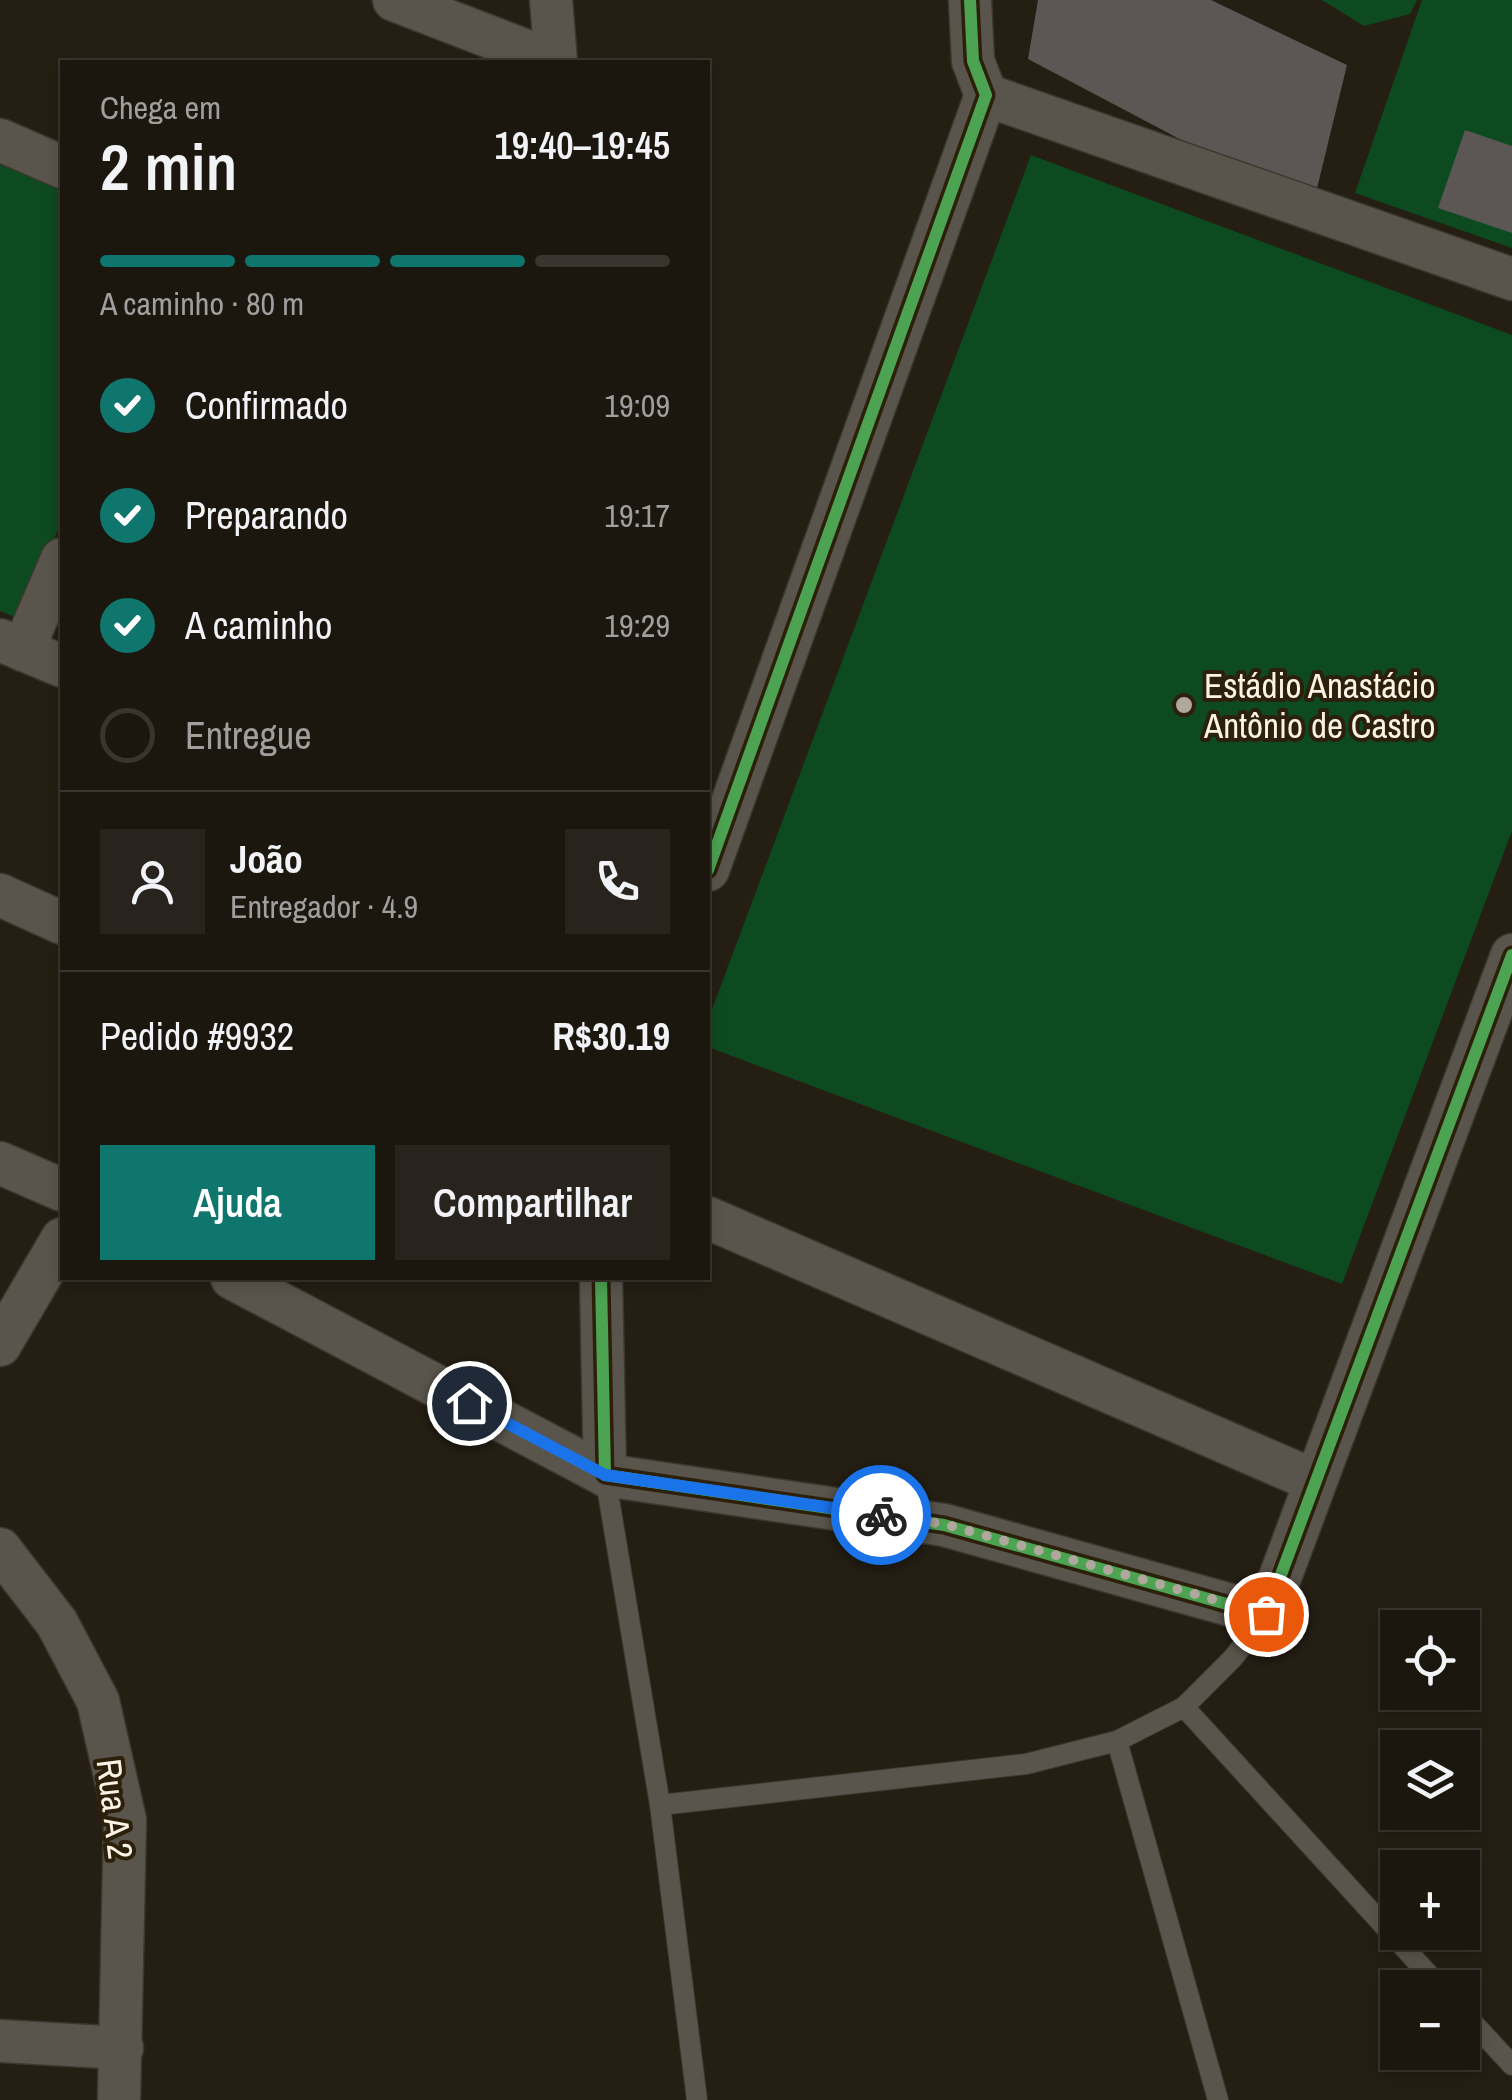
<!DOCTYPE html>
<html lang="pt">
<head>
<meta charset="utf-8">
<style>
	:root { --surface:#1b160e; --page:#28231c; --text:#f1f3f6; --muted:#a09f9e; --line:#39352e; --accent:#0f766e }
	body { margin:0; font-family:"Archivo Narrow",sans-serif; background:var(--page); color:var(--text); height:100vh; display:flex; flex-direction:column; font-size:38px; white-space:nowrap }
	* { box-sizing:border-box; margin:0 }
	p { font-size:32px; color:var(--muted) }
	.icon { flex:none; width:55px; height:55px; fill:none; stroke:currentColor; stroke-width:2; stroke-linecap:round; stroke-linejoin:round }
	.map { position:relative; flex:1; overflow:hidden }
	.panel { position:absolute; left:60px; top:60px; width:650px; height:1220px; display:flex; flex-direction:column; background:var(--surface); border-radius:0px; box-shadow:0 5px 15px #0003,0 0 0 2px var(--line) }
	.panel>* { flex:none }
	.fabs { position:absolute; left:1380px; top:1610px; display:grid; gap:20px }
	.fabs a { display:grid; place-items:center; width:100px; height:100px; border-radius:0px; background:var(--surface); box-shadow:0 5px 15px #0003,0 0 0 2px var(--line); font-size:50px }
	.pin { position:absolute; display:grid; place-items:center; width:85px; height:85px; color:#fff; margin:-42px; border:5px solid #fff; border-radius:50%; box-shadow:0 2px 10px #0007 }
	.courier { position:absolute; display:grid; place-items:center; width:100px; height:100px; margin:-50px; border:8px solid #1a73e8; border-radius:50%; background:#fff; color:#222; box-shadow:0 2px 12px #0007 }
	.headline em { font-style:normal; font-weight:600 }
	.headline div { display:flex; flex-direction:column-reverse }
	.headline { display:flex; align-items:center; justify-content:space-between; height:170px; padding:0 40px }
	h1 { font-size:65px; font-weight:600; line-height:75px }
	.bar { display:grid; grid-template-columns:repeat(4,1fr); gap:15px 10px; align-content:center; height:120px; padding:0 40px }
	.bar i { height:12px; border-radius:8px; background:var(--line) }
	.bar .selected { background:var(--accent) }
	.bar p { grid-column:span 4 }
	.line { display:flex; align-items:center; gap:25px; padding:0 40px; border-top:2px solid var(--line) }
	.line div { flex:1 }
	.round { display:grid; place-items:center; flex:none; width:105px; height:105px; border-radius:0px; background:var(--page) }
	ol { padding:0 40px; list-style:none }
	li { display:flex; align-items:center; gap:30px; height:110px }
	li p { margin-inline-start:auto }
	li .icon { padding:10px; border-radius:50%; background:var(--accent); color:#fff; stroke-width:4 }
	li:last-child { color:var(--muted) }
	li i { width:55px; height:55px; border:5px solid var(--line); border-radius:50% }
	.action { display:flex; gap:20px; margin-top:auto; padding:20px 40px }
	.action a { flex:1; height:115px; border-radius:0px; background:var(--accent); color:#fff; font-size:40px; font-weight:600; line-height:115px; text-align:center }
	.action a+a { background:var(--page); color:var(--text) }
	.map>svg:first-child { display:block }
	.green { fill:#0e4a20 }
	.building { fill:#5c5655 }
	.lines { fill:none; stroke-linecap:round; stroke-linejoin:round }
	.service-casing { stroke:#3c372f; stroke-width:22 }
	.minor-casing { stroke:#3c372f; stroke-width:45 }
	.service { stroke:#5a554c; stroke-width:20 }
	.minor { stroke:#5a554c; stroke-width:42 }
	.cycleway-casing { stroke:#2c200b; stroke-width:19 }
	.cycleway { stroke:#4ca352; stroke-width:12 }
	.done { stroke:#b0a89c; stroke-width:10; stroke-dasharray:0 18 }
	.route { stroke:#1a73e8; stroke-width:12 }
	.poi-dot { fill:#b0a89c; stroke:#2c200b; stroke-width:4 }
	.labels { text-anchor:middle; dominant-baseline:central; stroke-width:8; stroke-linejoin:round; paint-order:stroke }
	.poi-label { font-size:35px; fill:#fbf3e6; stroke:#2c200b; text-anchor:start }
	.street-label { font-size:35px; fill:#fbf3e6; stroke:#2c200b }
</style>
</head>
<body>
<div class="map">
<svg width="1512" height="2100" viewBox="0 0 1512 2100">
	<rect width="100%" height="100%" fill="#241e13"/>
	<g class="green">
		<polygon points="1322,0 1417,0 1410,14 1364,26"/>
		<polygon points="1422,0 1512,0 1512,248 1355,193"/>
		<polygon points="0,154 62,181 62,520 20,619 0,611"/>
		<polygon points="1031,155 1512,335 1512,831 1342,1284 708,1047 708,1020"/>
	</g>
	<g class="building">
		<polygon points="1038,0 1211,0 1347,65 1312,209 1028,59"/>
		<polygon points="1465,130 1512,146 1512,233 1438,208"/>
	</g>
	<g class="lines">
		<g class="service-casing">
			<g id="service">
				<polyline points="605,1475 660,1805 697,2100"/>
				<polyline points="1184,1707 1441,1988"/>
				<polyline points="1117,1741 1218,2100"/>
				<polyline points="660,1805 1026,1764 1117,1741 1184,1707 1233,1658 1266,1615"/>
				<polyline points="1462,2011 1512,2065"/>
			</g>
		</g>
		<g class="minor-casing">
			<g id="minor">
				<polyline points="394,0 555,62"/>
				<polyline points="551,0 556,62"/>
				<polyline points="986,95 1512,279"/>
				<polyline points="0,140 62,167"/>
				<polyline points="0,640 62,666"/>
				<polyline points="23,650 62,559"/>
				<polyline points="708,870 986,95 973,61 970,0"/>
				<polyline points="0,895 62,923"/>
				<polyline points="0,1163 62,1190"/>
				<polyline points="708,1218 1315,1481"/>
				<polyline points="232,1278 605,1475"/>
				<polyline points="601,1278 605,1475 944,1525 1266,1615 1512,955"/>
				<polyline points="0,1345 62,1239"/>
				<polyline points="0,1549 57,1623 98,1701 125,1820 119,2100"/>
				<polyline points="0,2041 122,2048"/>
			</g>
		</g>
		<use href="#service" class="service"/>
		<use href="#minor" class="minor"/>
		<g class="cycleway-casing">
			<g id="cycleway">
				<polyline points="708,870 986,95 973,61 970,0"/>
				<polyline points="601,1278 605,1475 944,1525 1266,1615 1512,955"/>
			</g>
		</g>
		<use href="#cycleway" class="cycleway"/>
	</g>
	<g class="lines">
		<polyline class="done" points="881,1515 944,1524 1266,1614"/>
		<polyline class="route" points="469,1403 605,1475 881,1515"/>
	</g>
	<circle class="poi-dot" cx="1184" cy="705" r="10"/>
	<g class="labels">
		<g class="poi-label">
			<text x="1204" y="685">Estádio Anastácio<tspan x="1204" dy="40">Antônio de Castro</tspan></text>
		</g>
		<g class="street-label">
			<text transform="translate(115 1809) rotate(83)">Rua A 2</text>
		</g>
	</g>
</svg>
<div class="fabs">
<a><svg class="icon" aria-label="locate" viewBox="0 0 24 24"><circle cx="12" cy="12" r="6"/><path d="M12 2v4M12 18v4M2 12h4M18 12h4"/></svg></a>
<a><svg class="icon" aria-label="layers" viewBox="0 0 24 24"><path d="M12 4l9 5-9 5-9-5zM3 14l9 5 9-5"/></svg></a>
<a>+</a>
<a>−</a>
</div>
<div class="pin" style="left:1266px;top:1614px;background:#ea580c"><svg class="icon" aria-label="bag" viewBox="0 0 24 24"><path d="M5 8h14l-1 12H6zM9 8a3 3 0 0 1 6 0"/></svg></div>
<div class="pin" style="left:469px;top:1403px;background:#1f2937"><svg class="icon" aria-label="home" viewBox="0 0 24 24"><path d="M3 11l9-7 9 7M6 9v11h12V9"/></svg></div>
<div class="courier" style="left:881px;top:1515px"><svg class="icon" aria-label="bike" viewBox="0 0 24 24"><circle cx="6" cy="16" r="4"/><circle cx="18" cy="16" r="4"/><path d="M6 16l4-8h5l3 8M10 8l3 8H6M13 5h3"/></svg></div>
<section class="panel">
<div class="headline"><div><h1>2 min</h1><p>Chega em</p></div><em>19:40–19:45</em></div>
<div class="bar"><i class="selected"></i><i class="selected"></i><i class="selected"></i><i></i><p>A caminho · 80 m</p></div>
<ol>
<li><svg class="icon" aria-label="check" viewBox="0 0 24 24"><path d="M5 12l5 5 9-10"/></svg>Confirmado<p>19:09</p></li>
<li><svg class="icon" aria-label="check" viewBox="0 0 24 24"><path d="M5 12l5 5 9-10"/></svg>Preparando<p>19:17</p></li>
<li><svg class="icon" aria-label="check" viewBox="0 0 24 24"><path d="M5 12l5 5 9-10"/></svg>A caminho<p>19:29</p></li>
<li><i></i>Entregue</li>
</ol>
<div class="line" style="height:180px"><a class="round"><svg class="icon" aria-label="person" viewBox="0 0 24 24"><circle cx="12" cy="8" r="4"/><path d="M4 21q1-7 8-7t8 7"/></svg></a><div><b>João</b><p>Entregador · 4.9</p></div><a class="round"><svg class="icon" aria-label="phone" viewBox="0 0 24 24"><path d="M5 4h4l2 5-3 2q2 4 5 5l2-3 5 2v4C11 20 4 13 5 4z"/></svg></a></div>
<div class="line" style="height:130px"><div>Pedido #9932</div><b>R$30.19</b></div>
<div class="action"><a>Ajuda</a><a>Compartilhar</a></div>
</section>
</div>
</body>
</html>
